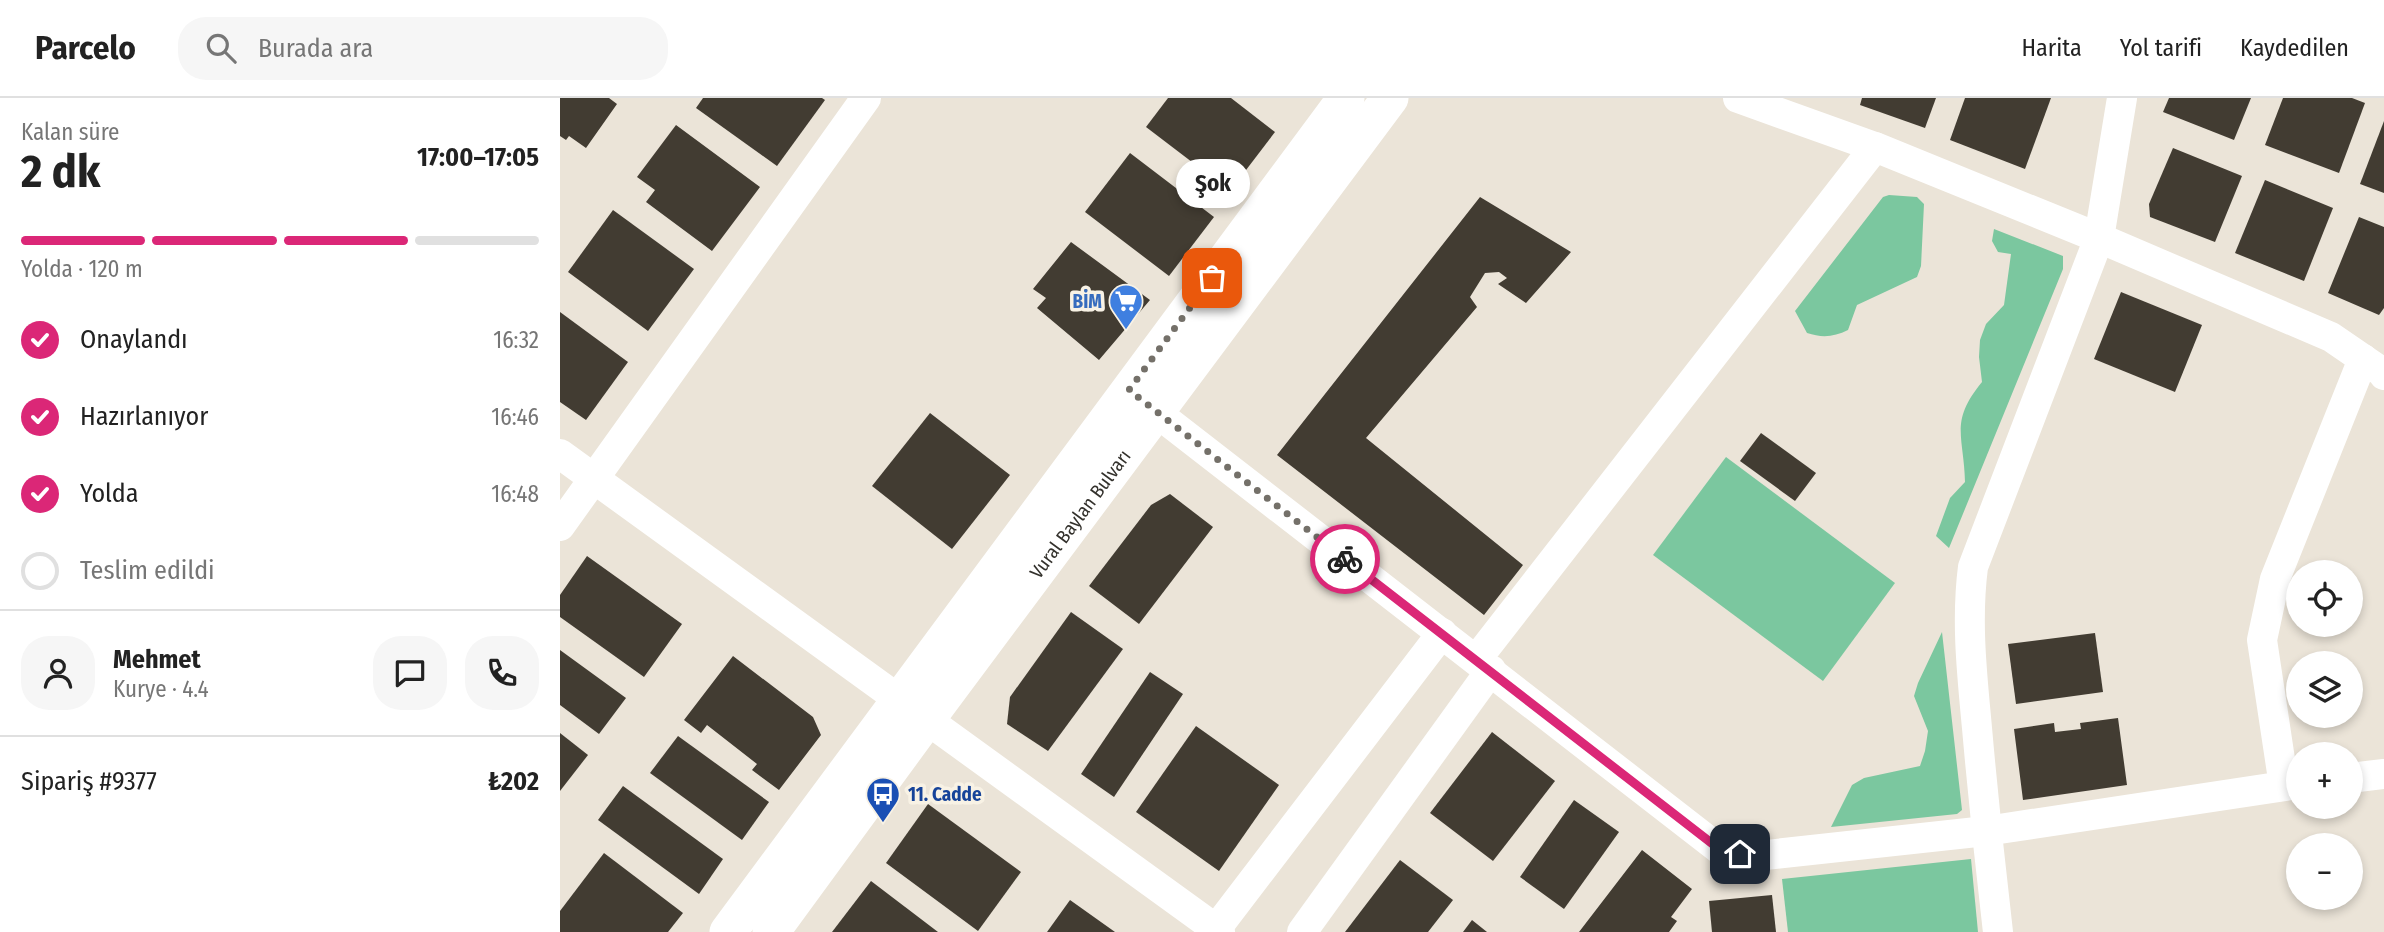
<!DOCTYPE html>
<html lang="tr">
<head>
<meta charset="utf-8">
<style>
	:root { --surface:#fff; --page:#f6f6f6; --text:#222; --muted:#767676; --line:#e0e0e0; --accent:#db2777 }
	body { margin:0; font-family:"Fira Sans Condensed",sans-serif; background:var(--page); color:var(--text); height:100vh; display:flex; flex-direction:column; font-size:26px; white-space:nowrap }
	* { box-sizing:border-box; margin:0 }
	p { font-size:23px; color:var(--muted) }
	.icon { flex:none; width:38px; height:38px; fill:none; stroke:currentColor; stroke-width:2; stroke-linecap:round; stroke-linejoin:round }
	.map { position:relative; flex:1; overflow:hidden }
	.details { display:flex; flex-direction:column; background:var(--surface); width:560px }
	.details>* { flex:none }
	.controls { position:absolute; left:1726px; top:462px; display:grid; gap:14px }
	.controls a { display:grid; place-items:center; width:77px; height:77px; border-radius:50%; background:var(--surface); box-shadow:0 4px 10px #0003; font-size:35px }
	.pin { position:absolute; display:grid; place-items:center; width:60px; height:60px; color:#fff; margin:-30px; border-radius:14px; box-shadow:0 4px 10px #0006 }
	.courier { position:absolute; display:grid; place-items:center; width:70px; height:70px; margin:-35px; border:5px solid #db2777; border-radius:50%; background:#fff; color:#222; box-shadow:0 2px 9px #0007 }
	.bubble { position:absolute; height:49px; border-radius:24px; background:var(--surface); box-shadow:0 4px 10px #0003; font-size:23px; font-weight:700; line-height:49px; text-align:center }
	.summary em { font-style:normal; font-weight:700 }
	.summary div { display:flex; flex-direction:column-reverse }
	.summary { display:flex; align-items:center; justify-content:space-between; height:119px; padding:0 21px }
	h1 { font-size:46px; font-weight:700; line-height:52px }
	.bar { display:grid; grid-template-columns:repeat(4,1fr); gap:10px 7px; align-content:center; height:84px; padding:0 21px }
	.bar i { height:9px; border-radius:5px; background:var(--line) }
	.bar .current { background:var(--accent) }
	.bar p { grid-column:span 4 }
	.line { display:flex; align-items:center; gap:18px; padding:0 21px; border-top:2px solid var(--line) }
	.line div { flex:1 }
	.round { display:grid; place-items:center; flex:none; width:74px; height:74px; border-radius:28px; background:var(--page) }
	ol { padding:0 21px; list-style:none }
	li { display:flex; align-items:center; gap:21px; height:77px }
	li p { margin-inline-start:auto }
	li .icon { padding:7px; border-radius:50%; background:var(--accent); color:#fff; stroke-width:4 }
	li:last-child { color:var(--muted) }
	li i { width:38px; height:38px; border:4px solid var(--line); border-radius:50% }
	header { display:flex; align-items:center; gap:42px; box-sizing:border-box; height:98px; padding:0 35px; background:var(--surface); border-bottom:2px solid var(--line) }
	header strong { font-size:33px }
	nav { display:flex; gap:38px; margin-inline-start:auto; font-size:24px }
	.search { width:490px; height:63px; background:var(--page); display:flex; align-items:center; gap:18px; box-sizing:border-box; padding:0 24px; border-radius:28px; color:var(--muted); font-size:26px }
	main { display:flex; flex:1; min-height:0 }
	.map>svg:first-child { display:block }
	.green { fill:#7bc79f }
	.building { fill:#423c32 }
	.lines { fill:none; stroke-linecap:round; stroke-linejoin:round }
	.minor { stroke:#fff; stroke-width:30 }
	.major { stroke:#fff; stroke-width:37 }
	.done { stroke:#747069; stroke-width:7; stroke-dasharray:0 12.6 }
	.route { stroke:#db2777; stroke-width:9 }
	.labels { text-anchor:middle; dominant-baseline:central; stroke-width:7; stroke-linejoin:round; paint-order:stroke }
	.shop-label { font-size:19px; font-weight:bold; fill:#366cbe; stroke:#f8f2e5; text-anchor:end }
	.street-label { font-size:19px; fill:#34322d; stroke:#f8f2e5 }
	.transit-label { font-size:19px; font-weight:bold; fill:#164399; stroke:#f8f2e5; text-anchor:start }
</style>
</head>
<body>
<header>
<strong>Parcelo</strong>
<div class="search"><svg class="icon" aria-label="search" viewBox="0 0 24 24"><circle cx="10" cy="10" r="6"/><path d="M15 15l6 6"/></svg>Burada ara</div>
<nav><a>Harita</a><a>Yol tarifi</a><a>Kaydedilen</a></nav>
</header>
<main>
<section class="details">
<div class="summary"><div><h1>2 dk</h1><p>Kalan süre</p></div><em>17:00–17:05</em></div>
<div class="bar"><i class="current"></i><i class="current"></i><i class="current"></i><i></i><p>Yolda · 120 m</p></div>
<ol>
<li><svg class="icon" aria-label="check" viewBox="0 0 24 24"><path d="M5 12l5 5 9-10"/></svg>Onaylandı<p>16:32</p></li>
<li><svg class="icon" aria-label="check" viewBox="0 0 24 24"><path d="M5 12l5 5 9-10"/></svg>Hazırlanıyor<p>16:46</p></li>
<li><svg class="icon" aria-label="check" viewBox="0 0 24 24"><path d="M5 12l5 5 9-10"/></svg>Yolda<p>16:48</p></li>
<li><i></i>Teslim edildi</li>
</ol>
<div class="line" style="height:126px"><a class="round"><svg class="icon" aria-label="person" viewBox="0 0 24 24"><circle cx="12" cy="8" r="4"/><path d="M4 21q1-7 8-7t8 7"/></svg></a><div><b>Mehmet</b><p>Kurye · 4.4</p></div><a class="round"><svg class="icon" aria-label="chat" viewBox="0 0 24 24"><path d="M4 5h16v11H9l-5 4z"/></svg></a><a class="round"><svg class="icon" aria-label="phone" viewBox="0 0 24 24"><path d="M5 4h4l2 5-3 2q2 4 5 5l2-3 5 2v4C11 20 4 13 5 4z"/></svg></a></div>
<div class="line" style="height:91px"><div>Sipariş #9377</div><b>₺202</b></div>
</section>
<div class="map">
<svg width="1824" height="834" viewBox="0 0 1824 834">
	<rect width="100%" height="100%" fill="#ebe4d8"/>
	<g class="green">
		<path d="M1329,97L1357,99L1364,106L1361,168L1357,179L1297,207L1288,232C1274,239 1262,240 1247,235L1235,213L1323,99Z"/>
		<path d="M1434,131L1503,158V171L1389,450L1376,438L1390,400L1405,384C1404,338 1389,324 1422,284L1419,259L1420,242L1426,226L1444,207L1451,156L1438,154L1432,143Z"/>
		<polygon points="1166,359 1335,485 1263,583 1093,457"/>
		<polygon points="1382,534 1402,712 1397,716 1271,729 1292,687 1304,680 1360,668 1365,653 1368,633 1354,598 1358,585"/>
		<polygon points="1411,761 1418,834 1228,834 1222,781"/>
	</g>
	<g class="building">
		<polygon points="0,0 49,0 57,6 26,50 9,38 6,42 0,38"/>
		<polygon points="143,0 262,0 265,2 217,68 136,10"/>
		<polygon points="608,0 671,0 715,34 670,93 586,29"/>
		<polygon points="1302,0 1376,0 1365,30 1300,7"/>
		<polygon points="1405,0 1491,0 1465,71 1390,42"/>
		<polygon points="1609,0 1691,0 1674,42 1603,14"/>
		<polygon points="1723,0 1792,0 1805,5 1779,75 1705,47"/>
		<polygon points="1824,23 1824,95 1800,86"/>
		<polygon points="116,27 200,89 152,153 86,104 95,92 77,79"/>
		<polygon points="1613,50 1682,78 1655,144 1590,119 1589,106"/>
		<polygon points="570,55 654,119 609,178 525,114"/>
		<polygon points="1705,82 1773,110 1744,183 1675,155"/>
		<polygon points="920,99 1011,154 966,205 938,186 947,180 939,174 925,175 910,199 917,209 806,340 963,467 924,517 717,357"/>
		<polygon points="53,112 134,171 88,233 8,174"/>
		<polygon points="1799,119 1824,129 1824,210 1819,217 1768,195"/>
		<polygon points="511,144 590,202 539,262 477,210 486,200 473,191"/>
		<polygon points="1561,194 1642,227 1615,294 1534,261"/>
		<polygon points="0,214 68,264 26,322 0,304"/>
		<polygon points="370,315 450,377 392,451 312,388"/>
		<polygon points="1201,335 1256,375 1235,403 1180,363"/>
		<polygon points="610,396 653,429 579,526 529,488 591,407"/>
		<polygon points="27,458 122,526 84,579 0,519 0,497"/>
		<polygon points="511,514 563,551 488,653 447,626 450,599"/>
		<polygon points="1535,535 1543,594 1456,606 1448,546"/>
		<polygon points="0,552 66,600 39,636 0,607"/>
		<polygon points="173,558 253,619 261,637 219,692 192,672 197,666 147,627 141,635 124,622"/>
		<polygon points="590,574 623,596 554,699 521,676"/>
		<polygon points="1558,620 1567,687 1463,702 1454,631 1494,625 1495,634 1521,631 1520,625"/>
		<polygon points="636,628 719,687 659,773 576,714"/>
		<polygon points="932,634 995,683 933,763 870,715"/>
		<polygon points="0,635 28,657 0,693"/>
		<polygon points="118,638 209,704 182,742 90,675"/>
		<polygon points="63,688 163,761 139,796 38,722"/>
		<polygon points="1014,702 1059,734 1004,811 960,779"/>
		<polygon points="368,706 461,774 418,833 326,765"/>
		<polygon points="1082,752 1132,791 1111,819 1117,823 1109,834 1019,834"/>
		<polygon points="44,755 123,815 108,834 0,834 0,813"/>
		<polygon points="840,762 893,802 868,834 785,834"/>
		<polygon points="311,783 378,834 272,834"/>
		<polygon points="1212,797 1216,834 1152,834 1149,803"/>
		<polygon points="510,802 555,834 487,834"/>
		<polygon points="912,822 927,834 903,834"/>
	</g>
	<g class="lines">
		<g class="minor">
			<polyline points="1178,0 1315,49 1539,140 1771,239 1822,274 1824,277"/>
			<polyline points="579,301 1163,754 1197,758 1426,733 1738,686"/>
			<polyline points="0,356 660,834"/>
			<polyline points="0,428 306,0"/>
			<polyline points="916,562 1315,49"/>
			<polyline points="1790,680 1824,676"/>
			<polyline points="1724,688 1702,542 1715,481 1803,261"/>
			<polyline points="656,831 882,535"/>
			<polyline points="742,834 931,572"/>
			<path d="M1438,834C1430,766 1423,698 1417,630C1412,576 1406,523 1413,469L1539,140L1562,0"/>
		</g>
		<g class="major">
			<polyline points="168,834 786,0"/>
			<path id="s1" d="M211,834L366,622L830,0"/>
		</g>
	</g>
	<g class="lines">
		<polyline class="done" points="652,180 569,292 785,461"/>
		<polyline class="route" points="785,461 1163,754 1180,756"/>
	</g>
	<defs>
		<g id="supermarket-pin" transform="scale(1.75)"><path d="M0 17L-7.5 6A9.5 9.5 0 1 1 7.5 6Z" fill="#3f7fe0" stroke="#f8f2e5"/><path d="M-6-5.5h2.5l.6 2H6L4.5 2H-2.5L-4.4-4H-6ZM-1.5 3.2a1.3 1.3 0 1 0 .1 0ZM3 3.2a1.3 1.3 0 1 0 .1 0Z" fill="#fff"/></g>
		<g id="bus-pin" transform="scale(1.75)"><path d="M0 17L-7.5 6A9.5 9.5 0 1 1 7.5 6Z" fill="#1a4fb4" stroke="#f8f2e5"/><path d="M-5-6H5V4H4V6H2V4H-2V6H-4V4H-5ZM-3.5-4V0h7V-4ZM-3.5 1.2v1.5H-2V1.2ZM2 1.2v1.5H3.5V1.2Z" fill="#fff"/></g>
	</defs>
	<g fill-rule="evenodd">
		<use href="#supermarket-pin" x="566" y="203"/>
		<use href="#bus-pin" x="323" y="696"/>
	</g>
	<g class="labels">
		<g class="shop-label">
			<text x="542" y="203">BİM</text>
		</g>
		<g class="street-label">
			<text stroke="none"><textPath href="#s1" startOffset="520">Vural Baylan Bulvarı</textPath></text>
		</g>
		<g class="transit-label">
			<text x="348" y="696">11. Cadde</text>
		</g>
	</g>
</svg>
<div class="controls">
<a><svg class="icon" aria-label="locate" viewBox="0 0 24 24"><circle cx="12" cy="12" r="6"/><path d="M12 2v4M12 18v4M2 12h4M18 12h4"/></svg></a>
<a><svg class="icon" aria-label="layers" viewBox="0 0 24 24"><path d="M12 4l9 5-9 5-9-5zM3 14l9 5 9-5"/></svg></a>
<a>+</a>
<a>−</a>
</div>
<div class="pin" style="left:652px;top:180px;background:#ea580c"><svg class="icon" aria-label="bag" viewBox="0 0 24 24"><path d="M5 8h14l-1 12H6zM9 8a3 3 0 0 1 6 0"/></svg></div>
<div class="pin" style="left:1180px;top:756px;background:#1f2937"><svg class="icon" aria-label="home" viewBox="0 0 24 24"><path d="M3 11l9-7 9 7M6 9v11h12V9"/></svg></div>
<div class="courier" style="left:785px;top:461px"><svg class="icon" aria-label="bike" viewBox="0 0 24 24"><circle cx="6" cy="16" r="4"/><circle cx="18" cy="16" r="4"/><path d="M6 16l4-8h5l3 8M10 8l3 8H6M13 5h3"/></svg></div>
<div class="bubble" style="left:616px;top:61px;width:74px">Şok</div>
</div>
</main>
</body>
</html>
